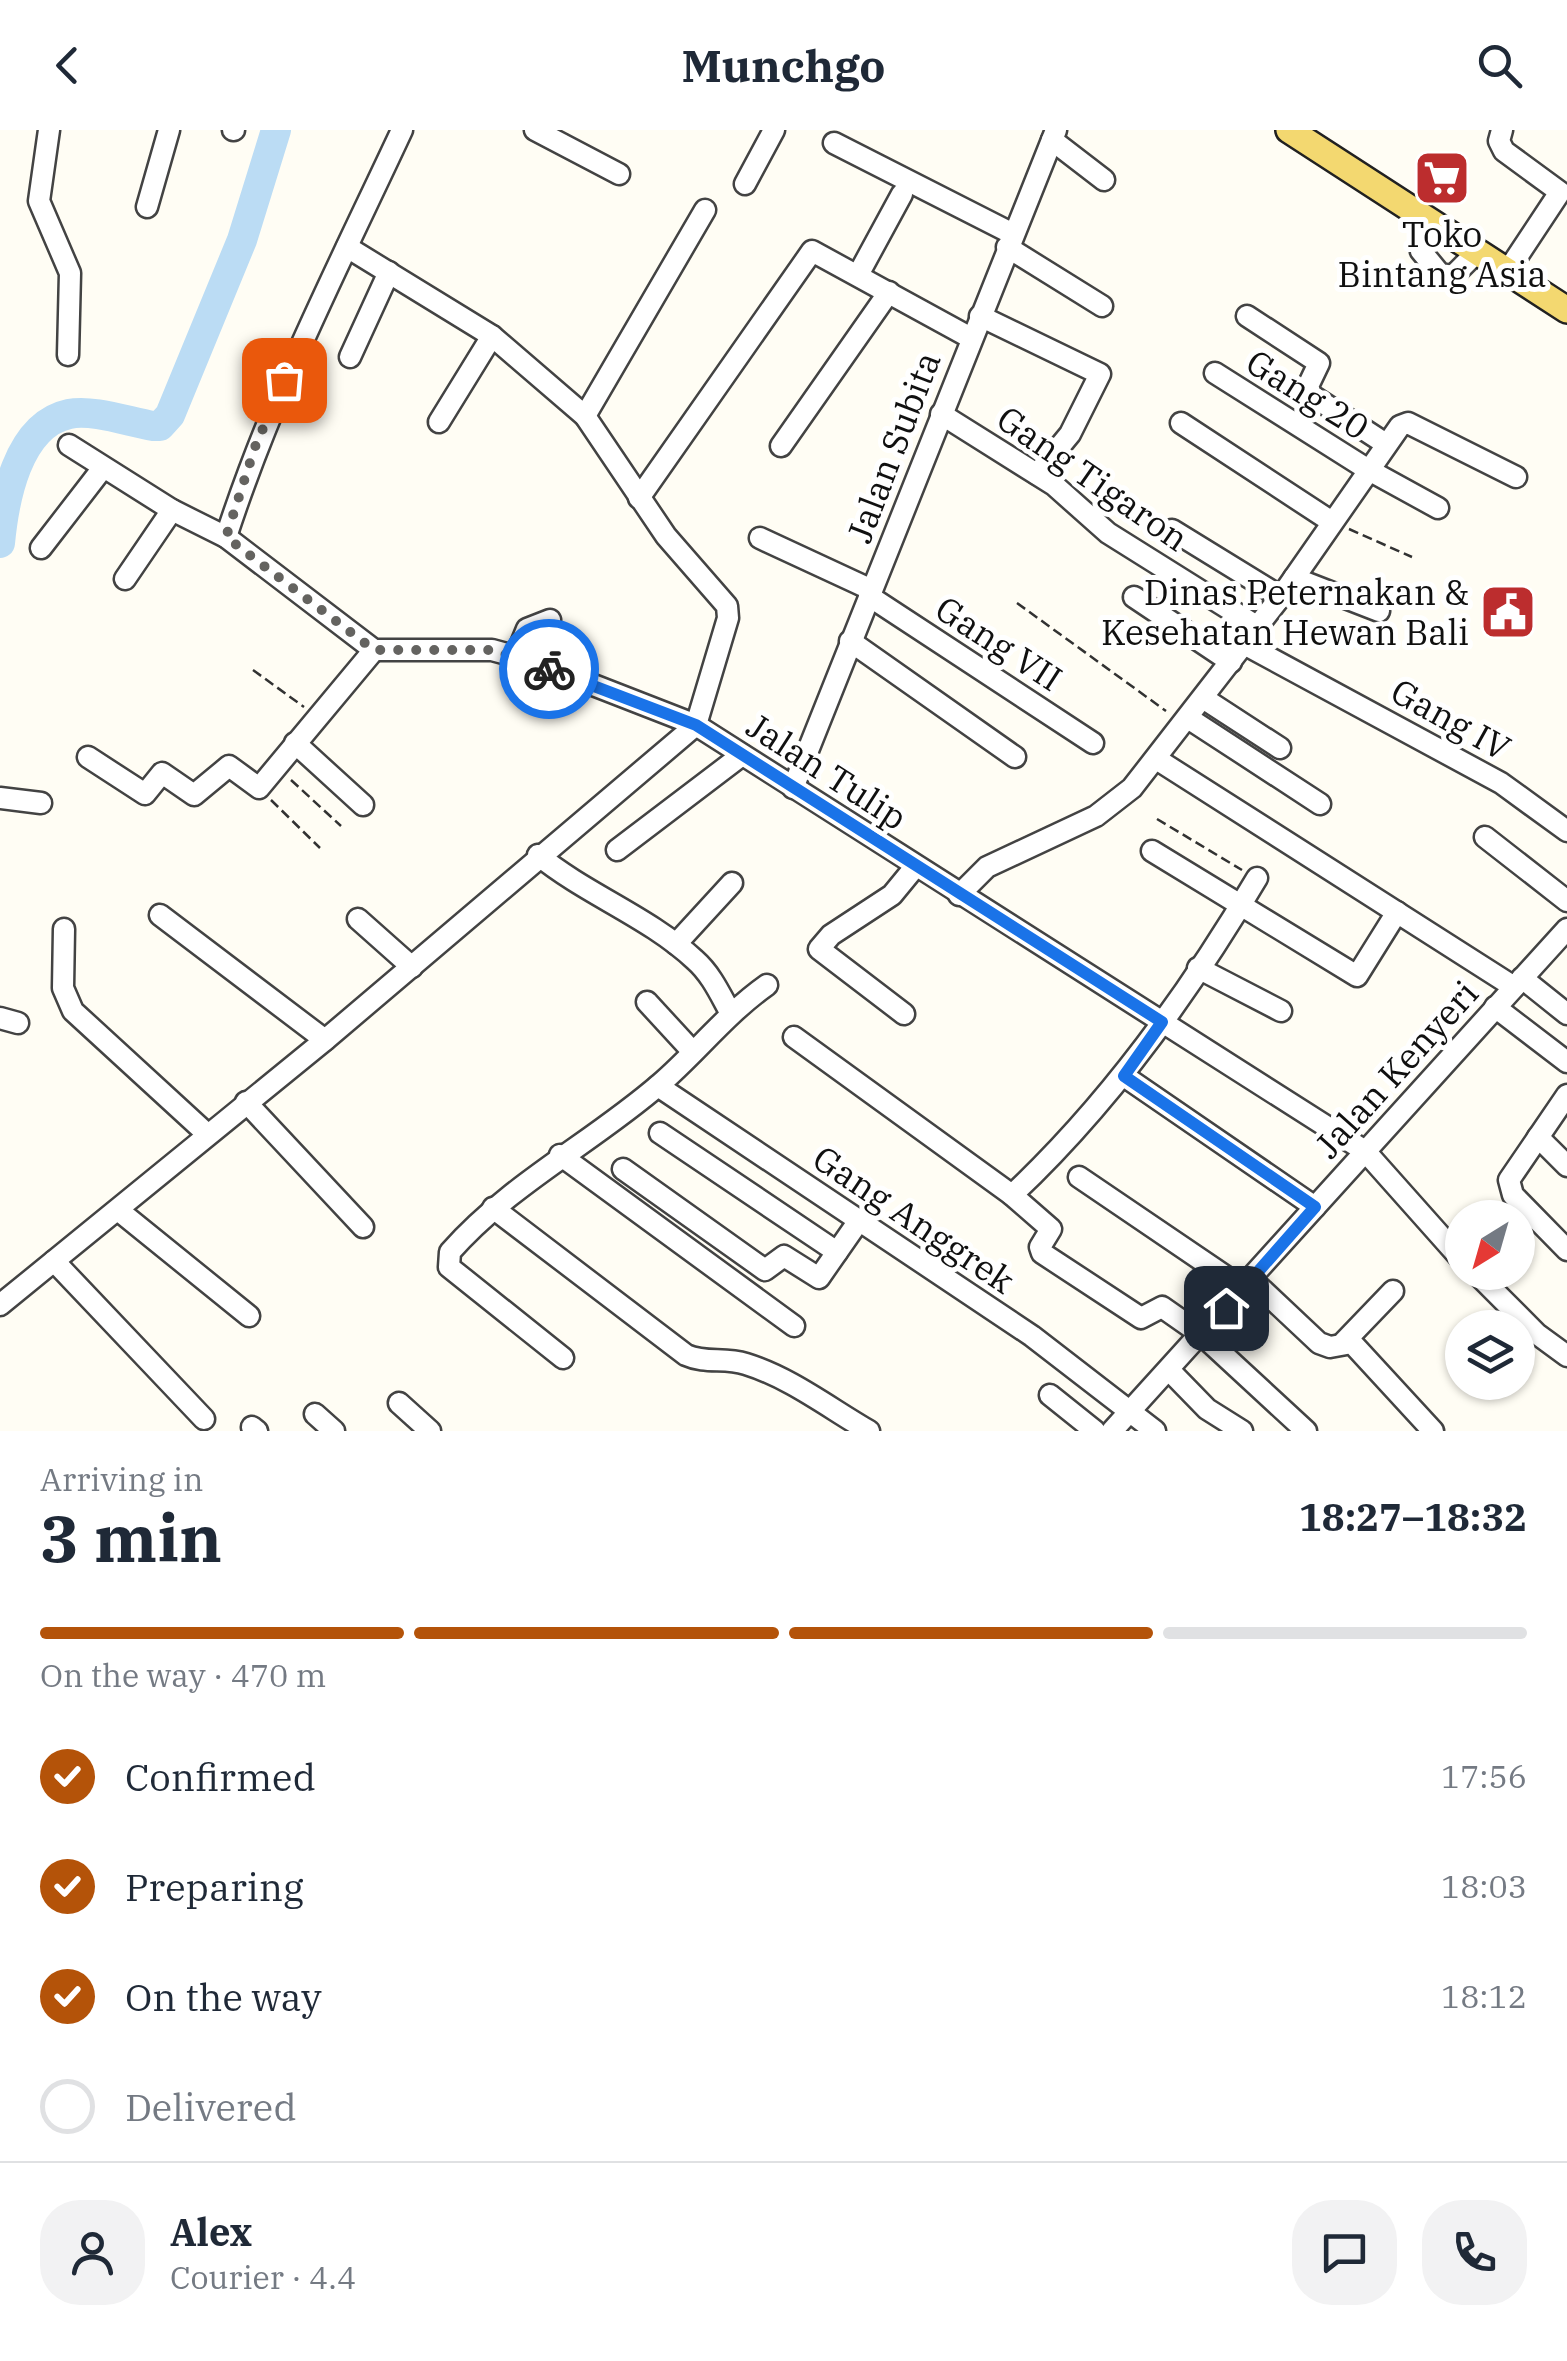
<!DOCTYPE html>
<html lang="en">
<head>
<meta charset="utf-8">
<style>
	:root { --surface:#fff; --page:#f2f2f3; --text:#1f2937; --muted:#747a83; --line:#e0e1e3; --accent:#b45309 }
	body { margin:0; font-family:"IBM Plex Serif",serif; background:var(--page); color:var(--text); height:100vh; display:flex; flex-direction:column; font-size:38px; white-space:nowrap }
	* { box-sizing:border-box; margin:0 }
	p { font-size:32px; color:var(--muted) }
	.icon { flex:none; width:55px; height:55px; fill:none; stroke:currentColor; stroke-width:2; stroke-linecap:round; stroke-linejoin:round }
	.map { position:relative; height:1301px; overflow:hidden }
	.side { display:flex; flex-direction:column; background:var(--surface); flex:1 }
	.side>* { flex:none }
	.needle { width:65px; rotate:217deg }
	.fabs { position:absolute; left:1445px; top:1070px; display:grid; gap:20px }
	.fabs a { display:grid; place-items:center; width:90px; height:90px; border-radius:50%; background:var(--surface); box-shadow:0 2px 8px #0004; font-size:50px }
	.pin { position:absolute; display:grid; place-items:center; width:85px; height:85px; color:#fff; margin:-42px; border-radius:20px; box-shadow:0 5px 15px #0006 }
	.courier { position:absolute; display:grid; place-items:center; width:100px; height:100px; margin:-50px; border:8px solid #1a73e8; border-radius:50%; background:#fff; color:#222; box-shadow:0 2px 12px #0007 }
	.summary em { font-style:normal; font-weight:700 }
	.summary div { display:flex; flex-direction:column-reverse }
	.summary { display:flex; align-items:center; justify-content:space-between; height:170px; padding:0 40px }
	h1 { font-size:65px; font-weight:700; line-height:75px }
	.bar { display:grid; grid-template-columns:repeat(4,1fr); gap:15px 10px; align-content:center; height:120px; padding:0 40px }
	.bar i { height:12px; border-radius:8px; background:var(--line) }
	.bar .selected { background:var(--accent) }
	.bar p { grid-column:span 4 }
	.line { display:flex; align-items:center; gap:25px; padding:0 40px; border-top:2px solid var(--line) }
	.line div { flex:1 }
	.round { display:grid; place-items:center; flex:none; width:105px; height:105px; border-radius:40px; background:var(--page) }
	ol { padding:0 40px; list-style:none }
	li { display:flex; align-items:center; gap:30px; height:110px }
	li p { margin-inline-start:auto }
	li .icon { padding:10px; border-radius:50%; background:var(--accent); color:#fff; stroke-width:4 }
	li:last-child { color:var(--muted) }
	li i { width:55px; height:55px; border:5px solid var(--line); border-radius:50% }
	header { display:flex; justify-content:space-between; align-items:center; height:130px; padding:0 40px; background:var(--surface); font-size:45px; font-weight:700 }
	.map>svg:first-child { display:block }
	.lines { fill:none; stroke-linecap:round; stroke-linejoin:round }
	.river { stroke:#bbdcf4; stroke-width:30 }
	.minor-casing { stroke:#434343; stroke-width:25 }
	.major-casing { stroke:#212121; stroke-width:30 }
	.path { stroke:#323232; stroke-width:2.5; stroke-dasharray:10 5; stroke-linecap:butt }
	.minor { stroke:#fff; stroke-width:20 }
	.major { stroke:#f3d870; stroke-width:25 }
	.done { stroke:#646360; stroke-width:10; stroke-dasharray:0 18 }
	.route { stroke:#1a73e8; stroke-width:12 }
	.labels { text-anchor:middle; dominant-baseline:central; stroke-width:10; stroke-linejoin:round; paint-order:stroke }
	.poi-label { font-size:35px; fill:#101010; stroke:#fff }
	.street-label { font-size:35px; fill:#101010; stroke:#fff }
</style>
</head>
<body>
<header><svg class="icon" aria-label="back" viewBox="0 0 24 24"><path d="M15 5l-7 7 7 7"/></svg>Munchgo<svg class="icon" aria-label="search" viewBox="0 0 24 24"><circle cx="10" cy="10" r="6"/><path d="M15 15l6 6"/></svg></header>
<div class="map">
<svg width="1567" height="1301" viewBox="0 0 1567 1301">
	<rect width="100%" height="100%" fill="#fffdf4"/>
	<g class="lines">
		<path class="river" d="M0,413C4,371 17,295 69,284C93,279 129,292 153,296H160L170,285L242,110L276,0"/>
		<g class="minor-casing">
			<g id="minor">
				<polyline points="49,0 39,71 70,143 68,225"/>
				<polyline points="233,0 234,0"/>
				<polyline points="535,0 619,44"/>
				<polyline points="1502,0 1499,11 1504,21 1560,62 1507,142"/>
				<polyline points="1052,10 1104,50"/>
				<polyline points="834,13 1013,104"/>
				<polyline points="745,54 774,0"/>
				<polyline points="147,77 169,0"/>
				<polyline points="1432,94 1421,121 1440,144 1453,146 1476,123"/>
				<polyline points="1007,117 1102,176"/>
				<polyline points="858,145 902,64"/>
				<polyline points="980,186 1100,244 1070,304 1037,344"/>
				<polyline points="1247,186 1319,233 1308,256 1311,265 1386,314"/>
				<polyline points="350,227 389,142"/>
				<polyline points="1215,243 1367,339 1438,378"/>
				<polyline points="941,284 1054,355 1108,403 1258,497"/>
				<polyline points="585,286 705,80"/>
				<polyline points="439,292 492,206"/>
				<polyline points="1181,293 1332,392"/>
				<polyline points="69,315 172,380 226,407 374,520 492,520 529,530 696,595 1365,1021 1462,1130"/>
				<polyline points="781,316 889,162"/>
				<polyline points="639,368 812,121 971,208"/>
				<polyline points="1172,400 1281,467"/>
				<path d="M226,407C272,265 339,135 402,0"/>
				<polyline points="760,408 872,460"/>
				<polyline points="41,418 102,339"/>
				<polyline points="1294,448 1379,481"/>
				<polyline points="125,449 172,380"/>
				<polyline points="869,466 1093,613"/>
				<polyline points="1134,467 1231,532"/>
				<polyline points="850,511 1015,627"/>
				<polyline points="1244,514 1501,653 1567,701"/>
				<polyline points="516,526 527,499 550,490"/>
				<polyline points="1203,568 1280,618"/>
				<polyline points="1188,588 1320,674"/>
				<polyline points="295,613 363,675"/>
				<polyline points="88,627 145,664 162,643 194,665 229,636 259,658 374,520"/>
				<polyline points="1158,630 1514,857"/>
				<polyline points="793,658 1056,0"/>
				<polyline points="0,668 41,673"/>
				<polyline points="1485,707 1567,771"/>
				<polyline points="617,720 742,625"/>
				<polyline points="1152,721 1357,846 1397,782"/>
				<path d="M538,725C587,765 649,787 695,830C711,844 720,864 730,882"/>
				<polyline points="959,765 987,737 1096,686 1132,658 1285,461 1400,296 1408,293 1516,347"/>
				<polyline points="160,785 325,910"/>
				<polyline points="358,789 412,837"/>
				<polyline points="64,799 63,858 73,881 206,1003"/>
				<polyline points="676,814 732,753"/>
				<polyline points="1198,838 1281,881"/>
				<polyline points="1522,848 1567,884"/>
				<polyline points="647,872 693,922"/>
				<polyline points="1495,877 1567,932"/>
				<polyline points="904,884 819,819 831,805 892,765 915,737"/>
				<polyline points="0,888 18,893"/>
				<path d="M794,907L1012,1065C1109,974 1189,863 1257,748"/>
				<polyline points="1124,946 1315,1077"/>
				<polyline points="658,956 1032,1206 1155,1301"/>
				<polyline points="1567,965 1509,1050 1513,1065 1567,1120"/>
				<polyline points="246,972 363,1097"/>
				<polyline points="660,1003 837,1122"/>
				<polyline points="1538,1007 1567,1036"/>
				<polyline points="560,1025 794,1196"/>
				<polyline points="623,1039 765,1140 784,1126 819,1148 858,1092"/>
				<polyline points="1079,1047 1244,1159"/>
				<polyline points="1012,1065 1051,1099 1040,1117 1042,1123 1141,1188 1162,1177 1202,1205 1306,1301"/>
				<path d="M493,1078L686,1225C706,1234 724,1227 746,1234C791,1248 829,1278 869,1301"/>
				<polyline points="118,1080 249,1186"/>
				<polyline points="54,1131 204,1289"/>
				<polyline points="1475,1142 1537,1204 1567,1226"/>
				<polyline points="1252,1150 1319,1213 1330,1217 1352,1213 1433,1301"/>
				<polyline points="0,1175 325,910 696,595 728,488 727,476 666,406 585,286 492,206 347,117"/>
				<polyline points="1344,1212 1393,1161"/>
				<path d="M563,1228L449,1137L450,1122C511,1053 592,1013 660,954C697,922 726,884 767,855"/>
				<polyline points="1170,1241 1207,1279 1242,1301"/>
				<polyline points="1050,1265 1095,1301"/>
				<polyline points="399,1273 430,1301"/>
				<polyline points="315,1284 334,1301"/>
				<polyline points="252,1297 257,1301"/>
				<polyline points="1112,1301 1567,799"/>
			</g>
		</g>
		<g class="major-casing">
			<polyline id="major" points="1289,0 1567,180"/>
		</g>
		<g class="path">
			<polyline points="1349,399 1412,427"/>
			<polyline points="1017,473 1166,581"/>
			<polyline points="253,540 304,577"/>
			<polyline points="291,650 341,696"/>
			<polyline points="271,670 320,718"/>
			<polyline points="1157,689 1242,740"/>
		</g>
		<use href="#minor" class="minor"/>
		<use href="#major" class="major"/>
	</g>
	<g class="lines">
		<polyline class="done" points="284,250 255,317 226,407 374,520 492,520 549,539"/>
		<polyline class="route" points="549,539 696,595 1162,892 1124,946 1315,1077 1226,1178"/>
	</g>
	<defs>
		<g id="supermarket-square" transform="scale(2.875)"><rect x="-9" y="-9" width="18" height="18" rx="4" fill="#bc2d2e" stroke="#fff"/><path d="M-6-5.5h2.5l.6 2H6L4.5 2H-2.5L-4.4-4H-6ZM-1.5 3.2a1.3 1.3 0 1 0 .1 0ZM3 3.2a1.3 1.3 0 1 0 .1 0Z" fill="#fff"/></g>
		<g id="civic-square" transform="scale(2.875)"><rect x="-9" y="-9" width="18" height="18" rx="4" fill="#bc2d2e" stroke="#fff"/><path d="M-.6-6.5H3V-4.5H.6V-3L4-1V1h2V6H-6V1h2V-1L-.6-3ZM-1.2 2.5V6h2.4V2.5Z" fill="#fff"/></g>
	</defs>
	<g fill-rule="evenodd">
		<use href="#supermarket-square" x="1442" y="48"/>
		<use href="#civic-square" x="1508" y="482"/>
	</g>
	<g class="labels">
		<g class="poi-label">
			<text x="1442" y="104">Toko<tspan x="1442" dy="40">Bintang Asia</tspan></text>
			<text x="1469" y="462" text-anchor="end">Dinas Peternakan &amp;<tspan x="1469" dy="40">Kesehatan Hewan Bali</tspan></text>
		</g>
		<g class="street-label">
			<text transform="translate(1308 264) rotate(32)">Gang 20</text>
			<text transform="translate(893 317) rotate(-69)">Jalan Subita</text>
			<text transform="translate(1093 348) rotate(35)">Gang Tigaron</text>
			<text transform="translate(999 513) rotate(33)">Gang VII</text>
			<text transform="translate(1451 589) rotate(29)">Gang IV</text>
			<text transform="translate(827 641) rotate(33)">Jalan Tulip</text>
			<text transform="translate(1396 939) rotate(-48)">Jalan Kenyeri</text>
			<text transform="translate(914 1089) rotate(34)">Gang Anggrek</text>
		</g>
	</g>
</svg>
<div class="fabs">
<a><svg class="needle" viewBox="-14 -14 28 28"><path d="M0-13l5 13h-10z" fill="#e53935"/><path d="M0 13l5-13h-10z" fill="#747a83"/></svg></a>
<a><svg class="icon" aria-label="layers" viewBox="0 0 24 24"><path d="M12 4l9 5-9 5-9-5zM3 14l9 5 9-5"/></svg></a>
</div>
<div class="pin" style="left:284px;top:250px;background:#ea580c"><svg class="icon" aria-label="bag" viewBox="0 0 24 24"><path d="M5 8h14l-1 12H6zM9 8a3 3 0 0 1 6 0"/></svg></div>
<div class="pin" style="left:1226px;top:1178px;background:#1f2937"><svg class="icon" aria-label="home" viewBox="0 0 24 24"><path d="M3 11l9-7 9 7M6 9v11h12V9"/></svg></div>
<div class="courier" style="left:549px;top:539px"><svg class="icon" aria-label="bike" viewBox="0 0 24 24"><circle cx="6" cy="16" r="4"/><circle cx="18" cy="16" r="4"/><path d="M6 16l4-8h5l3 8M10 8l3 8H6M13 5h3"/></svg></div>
</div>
<section class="side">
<div class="summary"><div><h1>3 min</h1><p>Arriving in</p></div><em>18:27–18:32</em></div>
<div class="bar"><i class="selected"></i><i class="selected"></i><i class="selected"></i><i></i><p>On the way · 470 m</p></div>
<ol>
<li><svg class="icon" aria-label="check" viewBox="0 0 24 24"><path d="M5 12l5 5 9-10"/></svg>Confirmed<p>17:56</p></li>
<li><svg class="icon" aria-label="check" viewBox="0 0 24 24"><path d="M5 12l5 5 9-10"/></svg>Preparing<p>18:03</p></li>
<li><svg class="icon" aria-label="check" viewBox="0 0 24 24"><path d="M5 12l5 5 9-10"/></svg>On the way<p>18:12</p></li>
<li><i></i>Delivered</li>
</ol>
<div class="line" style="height:180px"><a class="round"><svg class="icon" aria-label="person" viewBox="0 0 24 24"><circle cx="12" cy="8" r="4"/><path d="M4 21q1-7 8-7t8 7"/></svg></a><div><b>Alex</b><p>Courier · 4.4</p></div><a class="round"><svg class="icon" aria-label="chat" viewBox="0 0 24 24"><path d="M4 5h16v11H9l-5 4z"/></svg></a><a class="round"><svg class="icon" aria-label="phone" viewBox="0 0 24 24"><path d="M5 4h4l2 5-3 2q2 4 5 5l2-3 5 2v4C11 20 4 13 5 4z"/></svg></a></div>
</section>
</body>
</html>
